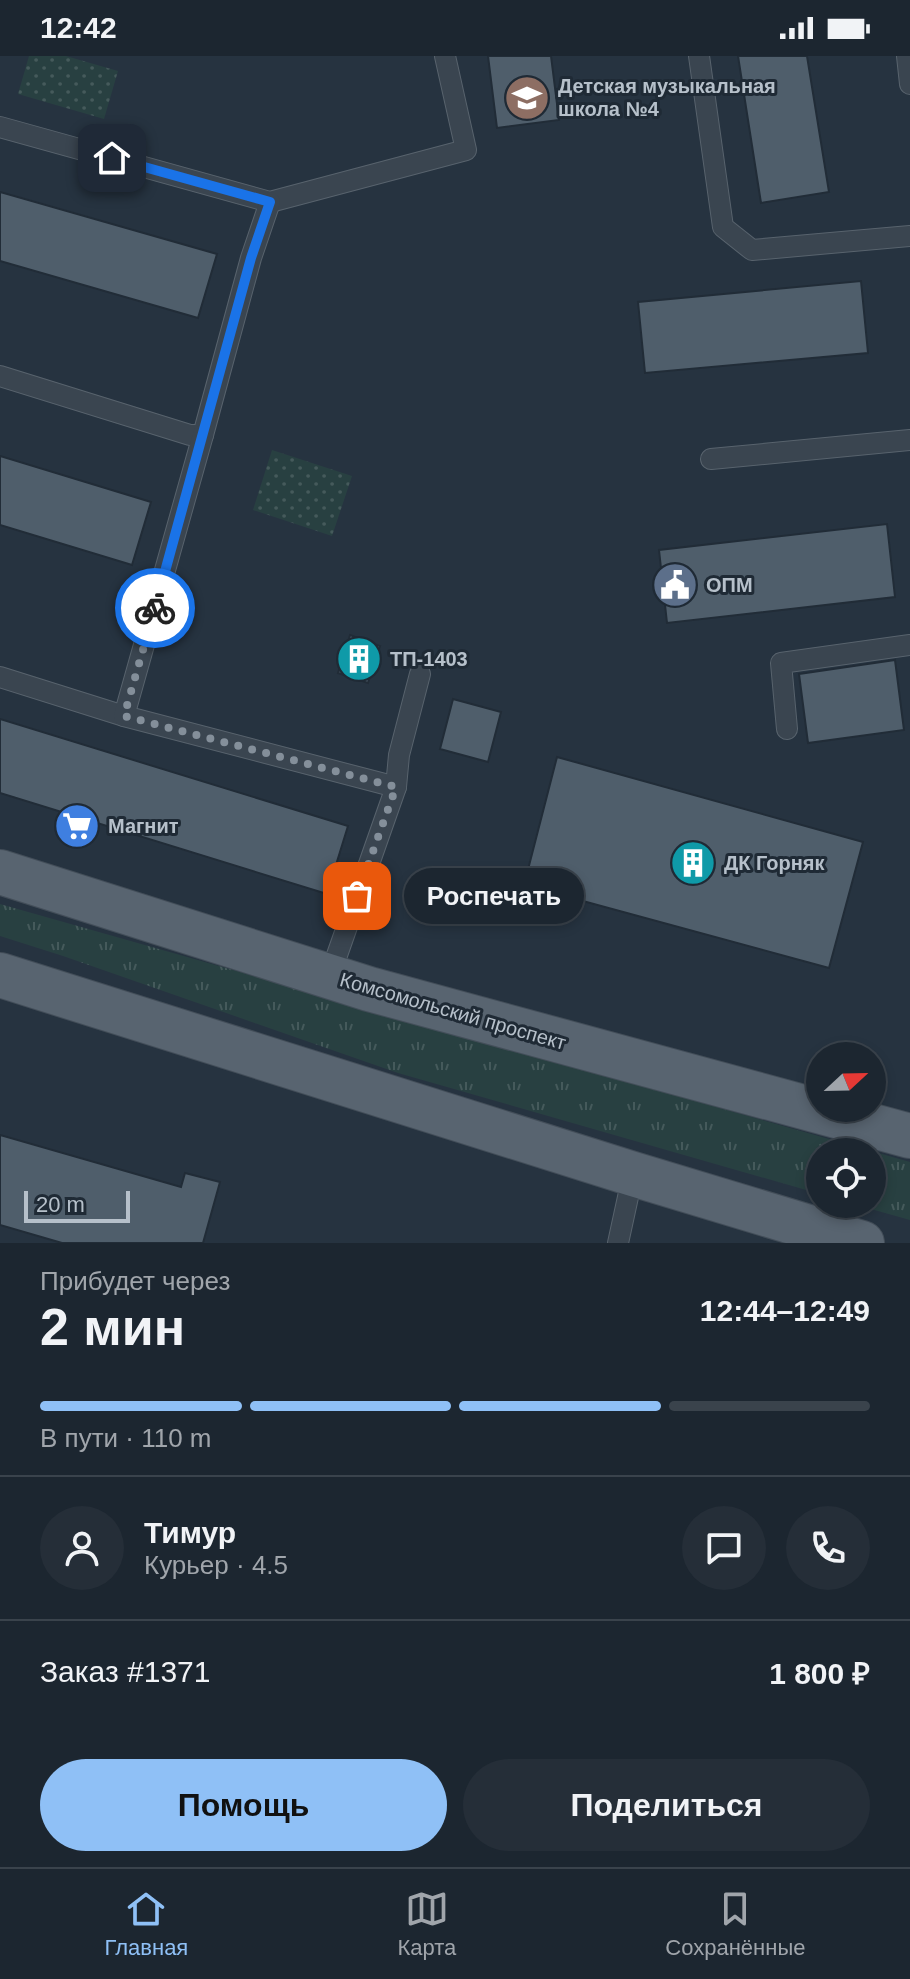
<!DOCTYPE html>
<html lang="ru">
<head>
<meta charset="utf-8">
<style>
	:root { --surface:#1c2630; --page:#252e38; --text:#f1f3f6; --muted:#a0a5ab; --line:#3a434c; --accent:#8fc0f6 }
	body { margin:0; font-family:Arial,sans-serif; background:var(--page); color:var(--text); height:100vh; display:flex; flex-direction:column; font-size:30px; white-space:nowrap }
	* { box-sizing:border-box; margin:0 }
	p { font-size:26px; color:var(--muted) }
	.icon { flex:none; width:44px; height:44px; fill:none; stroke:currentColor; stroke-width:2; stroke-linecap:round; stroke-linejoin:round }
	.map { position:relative; height:1187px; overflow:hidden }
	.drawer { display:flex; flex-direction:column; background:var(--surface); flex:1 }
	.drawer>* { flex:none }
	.needle { width:52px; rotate:68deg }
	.tools { position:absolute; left:806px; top:986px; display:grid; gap:16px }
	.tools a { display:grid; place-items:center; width:80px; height:80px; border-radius:50%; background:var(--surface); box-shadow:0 4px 12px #0003,0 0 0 2px var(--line); font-size:40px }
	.scale { position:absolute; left:24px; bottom:20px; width:106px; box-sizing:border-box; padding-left:8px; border:4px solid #b6c0ca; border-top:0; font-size:22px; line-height:28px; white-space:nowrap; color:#b6c0ca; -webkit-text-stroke:6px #1f2a35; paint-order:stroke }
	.pin { position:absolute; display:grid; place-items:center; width:68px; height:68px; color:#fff; margin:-34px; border-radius:16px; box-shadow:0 4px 12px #0006 }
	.courier { position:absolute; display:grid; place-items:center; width:80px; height:80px; margin:-40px; border:6px solid #1a73e8; border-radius:50%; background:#fff; color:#222; box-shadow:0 2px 10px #0007 }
	.bubble { position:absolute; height:56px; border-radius:28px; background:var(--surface); box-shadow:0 4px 12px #0003,0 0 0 2px var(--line); font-size:26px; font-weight:800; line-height:56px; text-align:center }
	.overview em { font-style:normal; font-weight:800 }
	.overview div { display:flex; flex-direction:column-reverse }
	.overview { display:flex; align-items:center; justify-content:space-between; height:136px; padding:0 40px }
	h1 { font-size:52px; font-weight:800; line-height:60px }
	.bar { display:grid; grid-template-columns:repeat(4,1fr); gap:12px 8px; align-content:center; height:96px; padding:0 40px }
	.bar i { height:10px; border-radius:6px; background:var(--line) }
	.bar .on { background:var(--accent) }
	.bar p { grid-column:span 4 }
	.line { display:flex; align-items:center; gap:20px; padding:0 40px; border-top:2px solid var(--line) }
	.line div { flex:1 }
	.round { display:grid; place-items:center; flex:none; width:84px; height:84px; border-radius:42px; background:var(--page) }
	.primary-button { display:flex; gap:16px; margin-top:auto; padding:16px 40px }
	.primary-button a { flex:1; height:92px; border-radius:48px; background:var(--accent); color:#111; font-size:32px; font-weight:800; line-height:92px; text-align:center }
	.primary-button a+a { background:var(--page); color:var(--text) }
	.status { display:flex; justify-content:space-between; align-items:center; height:56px; padding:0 40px; background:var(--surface); direction:ltr }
	.status svg { height:22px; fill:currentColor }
	.tabs { display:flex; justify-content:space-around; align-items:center; height:112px; border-top:2px solid var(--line); background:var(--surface); font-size:22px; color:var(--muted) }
	.tabs a { display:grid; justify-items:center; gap:4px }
	.tabs .on { color:var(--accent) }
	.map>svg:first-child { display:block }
	.grass { fill:url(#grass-tufts) }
	.park { fill:url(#park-dots) }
	.building { fill:#4f5e6b; stroke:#212c37; stroke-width:2 }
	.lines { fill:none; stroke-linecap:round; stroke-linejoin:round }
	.service-casing { stroke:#58636d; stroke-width:22 }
	.primary-casing { stroke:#434e59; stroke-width:46 }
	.service { stroke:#3a4550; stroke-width:20 }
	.primary { stroke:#586470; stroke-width:44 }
	.done { stroke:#848f9a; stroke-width:8; stroke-dasharray:0 14.4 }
	.route { stroke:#1a73e8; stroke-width:10 }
	.labels { text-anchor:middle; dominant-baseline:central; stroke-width:6; stroke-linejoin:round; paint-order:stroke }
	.poi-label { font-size:20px; font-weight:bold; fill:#b6c0ca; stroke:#1f2a35; text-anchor:start }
	.street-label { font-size:20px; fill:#b6c0ca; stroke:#1f2a35 }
</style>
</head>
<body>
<div class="status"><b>12:42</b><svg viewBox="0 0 49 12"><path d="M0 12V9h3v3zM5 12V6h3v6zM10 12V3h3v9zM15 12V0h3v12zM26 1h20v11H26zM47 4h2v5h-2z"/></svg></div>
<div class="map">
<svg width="910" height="1187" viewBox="0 0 910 1187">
	<defs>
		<pattern id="grass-tufts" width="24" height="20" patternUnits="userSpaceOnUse" patternTransform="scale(2)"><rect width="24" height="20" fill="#284041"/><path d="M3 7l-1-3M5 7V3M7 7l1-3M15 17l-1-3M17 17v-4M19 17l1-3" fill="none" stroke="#455a5b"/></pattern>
		<pattern id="park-dots" width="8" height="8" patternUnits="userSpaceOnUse" patternTransform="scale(2)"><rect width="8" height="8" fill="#284041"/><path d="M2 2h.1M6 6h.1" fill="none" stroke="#455a5b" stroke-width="1.8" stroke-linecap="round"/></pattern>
	</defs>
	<rect width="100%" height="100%" fill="#263340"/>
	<polygon class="grass" points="0,848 910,1106 910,1164 853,1148 872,1148 872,1096 820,1096 820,1138 398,1017 63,900 0,880"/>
	<g class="park">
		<polygon points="29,0 66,0 118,15 104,63 18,38"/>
		<polygon points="272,394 352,420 332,480 253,454"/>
	</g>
	<g class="building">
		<polygon points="488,0 551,0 559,64 497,72"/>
		<polygon points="738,0 807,0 829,136 761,147"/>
		<polygon points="0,136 217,198 198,262 0,205"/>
		<polygon points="861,225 868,297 645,317 638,246"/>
		<polygon points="0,400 151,446 132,509 0,469"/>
		<polygon points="887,468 895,541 667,567 659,494"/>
		<polygon points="350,579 380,590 368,627 338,617"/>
		<polygon points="895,604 904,674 808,687 799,618"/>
		<polygon points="453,643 501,656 488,706 440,693"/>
		<polygon points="0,663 348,770 327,838 0,737"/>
		<polygon points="557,701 863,786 829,912 524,829"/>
		<polygon points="0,1079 181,1131 185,1117 220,1126 203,1187 62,1187 0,1169"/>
	</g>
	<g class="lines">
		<g class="service-casing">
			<g id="service">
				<polyline points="699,0 723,171 752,194 910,180"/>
				<polyline points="907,0 910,28"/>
				<polyline points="0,71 270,146 466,94 445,0"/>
				<polyline points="0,320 190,379 203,379 251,202 270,146"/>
				<polyline points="711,403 910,384"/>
				<polyline points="0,621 124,660 396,731"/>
				<polyline points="124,660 203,379"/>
				<polyline points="787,673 781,607 910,589"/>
				<polyline points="330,919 396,731 399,699 420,618"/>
				<polyline points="618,1187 633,1118"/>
			</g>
		</g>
		<g class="primary-casing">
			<g id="primary">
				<polyline points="0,816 369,933 910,1080"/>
				<polyline points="0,919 633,1118 862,1187"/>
			</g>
		</g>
		<use href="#service" class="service"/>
		<use href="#primary" class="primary"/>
	</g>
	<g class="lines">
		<polyline class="done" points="155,552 124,660 396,731 357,840"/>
		<polyline class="route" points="112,102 270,146 251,202 155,552"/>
	</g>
	<defs>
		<g id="school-disc" transform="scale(2.3)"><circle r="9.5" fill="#8d6e63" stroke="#1f2a35"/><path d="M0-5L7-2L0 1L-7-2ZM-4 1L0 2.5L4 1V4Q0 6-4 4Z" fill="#fff"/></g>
		<g id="civic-disc" transform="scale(2.3)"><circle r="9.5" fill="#5c6f8a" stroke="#1f2a35"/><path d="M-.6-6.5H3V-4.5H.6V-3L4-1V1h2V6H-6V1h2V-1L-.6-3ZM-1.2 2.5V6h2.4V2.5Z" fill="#fff"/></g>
		<g id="building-disc" transform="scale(2.3)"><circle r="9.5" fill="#0f9aa8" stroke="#1f2a35"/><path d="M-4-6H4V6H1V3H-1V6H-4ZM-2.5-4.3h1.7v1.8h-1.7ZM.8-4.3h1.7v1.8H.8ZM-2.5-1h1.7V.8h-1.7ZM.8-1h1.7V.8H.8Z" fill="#fff"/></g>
		<g id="supermarket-disc" transform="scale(2.3)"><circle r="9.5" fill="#3f7fe0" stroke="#1f2a35"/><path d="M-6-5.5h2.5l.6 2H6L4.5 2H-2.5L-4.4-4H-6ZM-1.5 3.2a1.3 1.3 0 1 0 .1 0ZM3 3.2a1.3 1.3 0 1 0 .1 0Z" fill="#fff"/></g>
	</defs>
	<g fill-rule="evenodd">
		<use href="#school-disc" x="527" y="42"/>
		<use href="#civic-disc" x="675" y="529"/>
		<use href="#building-disc" x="359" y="603"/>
		<use href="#supermarket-disc" x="77" y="770"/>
		<use href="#building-disc" x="693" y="807"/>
	</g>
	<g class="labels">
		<g class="poi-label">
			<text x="558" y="30">Детская музыкальная<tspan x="558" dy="23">школа №4</tspan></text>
			<text x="706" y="529">ОПМ</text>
			<text x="390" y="603">ТП-1403</text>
			<text x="108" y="770">Магнит</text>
			<text x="724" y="807">ДК Горняк</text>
		</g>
		<g class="street-label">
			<text transform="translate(453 955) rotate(16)">Комсомольский проспект</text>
		</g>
	</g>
</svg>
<div class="tools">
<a><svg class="needle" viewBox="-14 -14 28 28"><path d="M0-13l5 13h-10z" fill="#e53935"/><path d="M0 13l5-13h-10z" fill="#a0a5ab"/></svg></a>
<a><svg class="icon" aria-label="locate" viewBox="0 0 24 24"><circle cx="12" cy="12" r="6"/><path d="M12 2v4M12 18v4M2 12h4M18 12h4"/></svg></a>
</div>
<div class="scale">20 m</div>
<div class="pin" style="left:357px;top:840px;background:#ea580c"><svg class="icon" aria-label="bag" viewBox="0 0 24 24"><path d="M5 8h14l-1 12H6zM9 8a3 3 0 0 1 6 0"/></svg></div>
<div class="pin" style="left:112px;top:102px;background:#1f2937"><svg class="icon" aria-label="home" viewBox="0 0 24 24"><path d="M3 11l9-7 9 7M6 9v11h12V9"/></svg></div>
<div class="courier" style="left:155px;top:552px"><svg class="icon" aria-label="bike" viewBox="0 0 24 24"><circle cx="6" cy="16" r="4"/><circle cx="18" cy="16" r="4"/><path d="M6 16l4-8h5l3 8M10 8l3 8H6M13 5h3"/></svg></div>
<div class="bubble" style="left:404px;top:812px;width:180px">Роспечать</div>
</div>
<section class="drawer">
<div class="overview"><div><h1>2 мин</h1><p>Прибудет через</p></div><em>12:44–12:49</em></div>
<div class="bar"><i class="on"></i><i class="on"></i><i class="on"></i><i></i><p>В пути · 110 m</p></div>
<div class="line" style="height:144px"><a class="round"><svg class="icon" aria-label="person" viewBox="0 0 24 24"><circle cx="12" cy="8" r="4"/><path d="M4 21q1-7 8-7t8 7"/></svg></a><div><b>Тимур</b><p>Курьер · 4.5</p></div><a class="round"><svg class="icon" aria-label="chat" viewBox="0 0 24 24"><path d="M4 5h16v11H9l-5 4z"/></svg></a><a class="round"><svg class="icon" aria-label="phone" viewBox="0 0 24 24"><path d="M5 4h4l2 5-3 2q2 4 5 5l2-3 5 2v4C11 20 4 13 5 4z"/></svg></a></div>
<div class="line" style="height:104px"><div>Заказ #1371</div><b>1 800 ₽</b></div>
<div class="primary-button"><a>Помощь</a><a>Поделиться</a></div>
</section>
<nav class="tabs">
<a class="on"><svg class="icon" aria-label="home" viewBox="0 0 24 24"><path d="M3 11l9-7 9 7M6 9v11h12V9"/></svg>Главная</a>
<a><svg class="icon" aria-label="map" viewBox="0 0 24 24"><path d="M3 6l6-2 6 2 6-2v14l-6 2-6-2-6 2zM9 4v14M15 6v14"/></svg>Карта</a>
<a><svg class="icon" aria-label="saved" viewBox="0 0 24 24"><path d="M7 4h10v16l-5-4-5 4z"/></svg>Сохранённые</a>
</nav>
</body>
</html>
